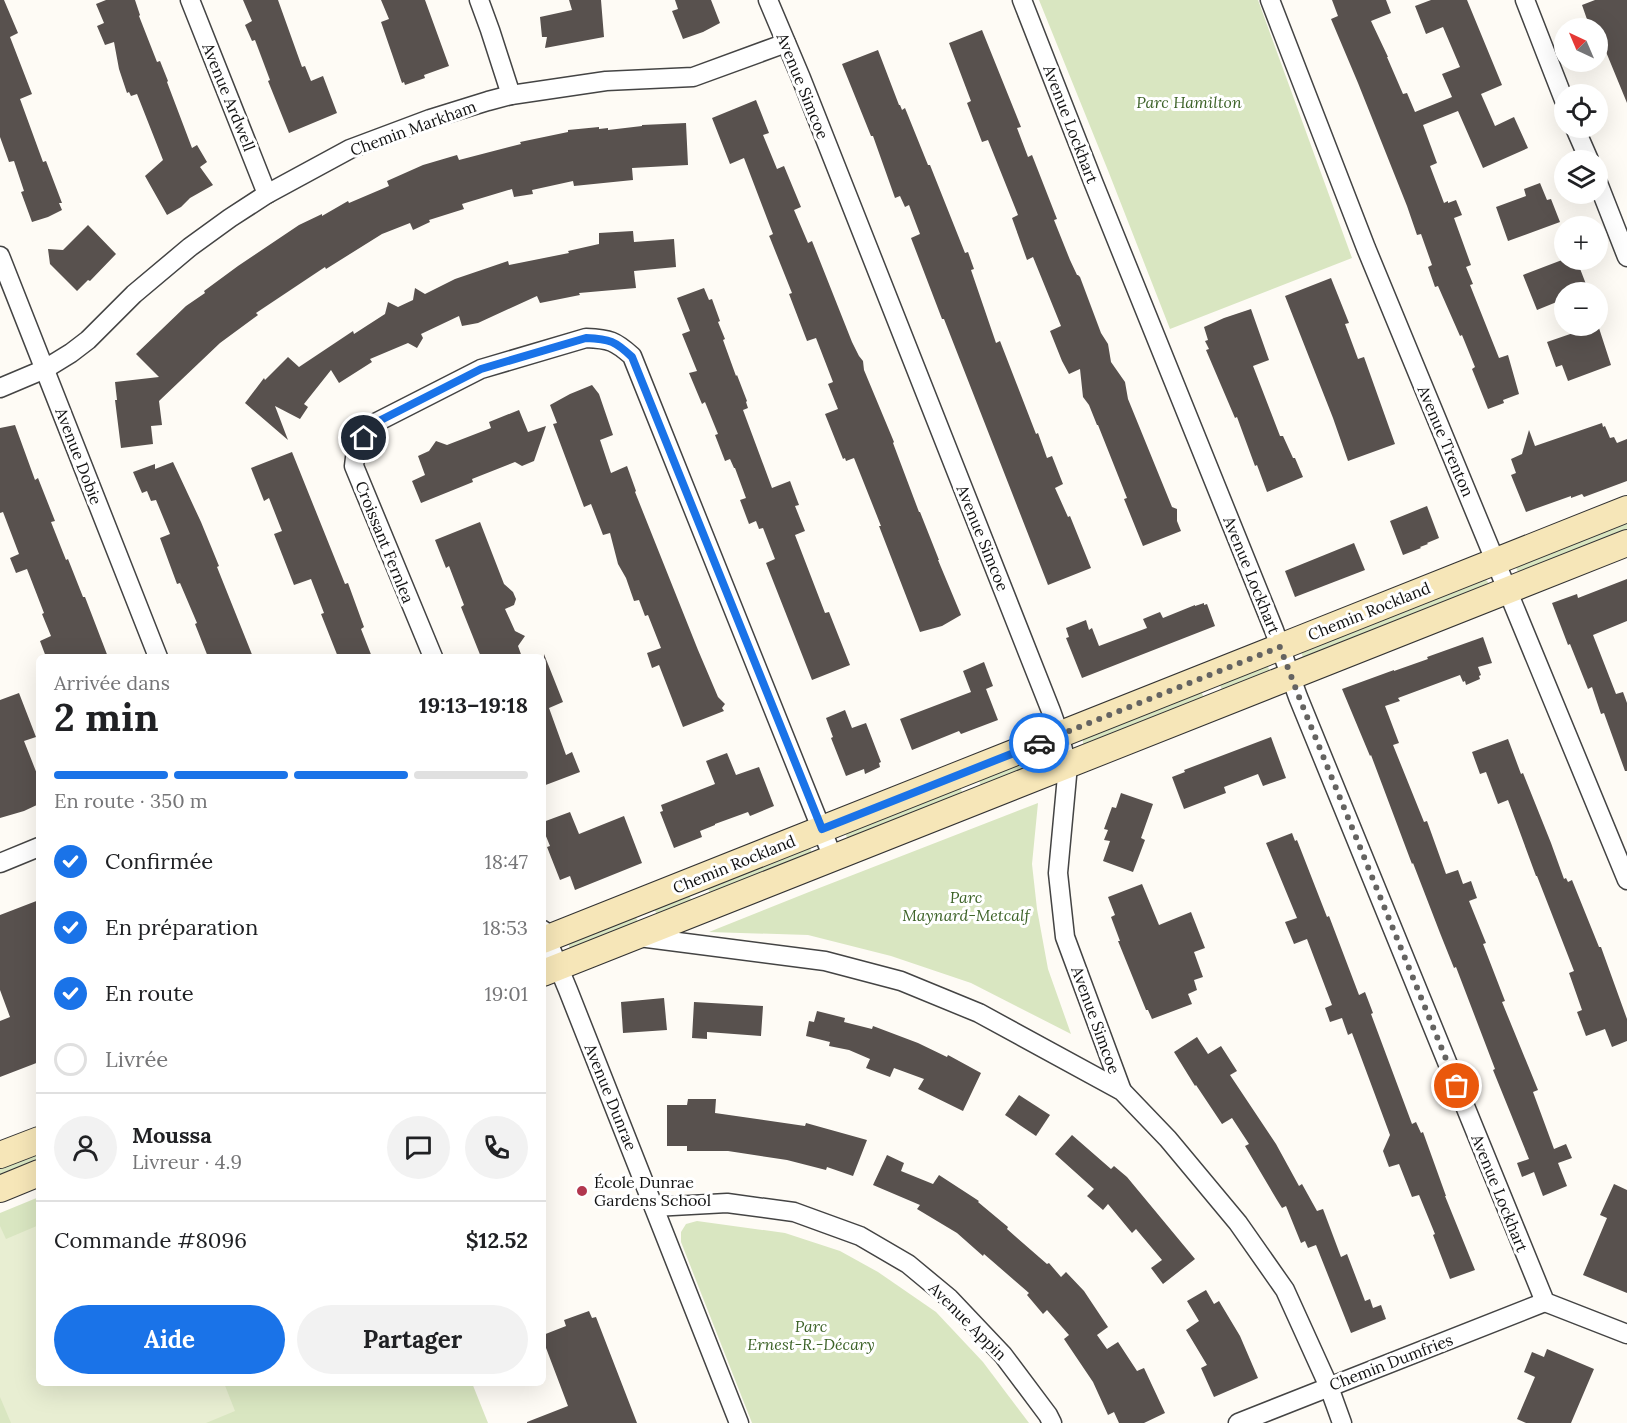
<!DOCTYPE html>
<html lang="fr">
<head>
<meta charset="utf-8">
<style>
	:root { --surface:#fff; --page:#f2f2f2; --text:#202124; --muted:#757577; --line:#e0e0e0; --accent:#1a73e8 }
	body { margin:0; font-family:Lora,serif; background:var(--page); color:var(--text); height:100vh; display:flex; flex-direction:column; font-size:22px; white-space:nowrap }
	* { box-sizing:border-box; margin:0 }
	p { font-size:20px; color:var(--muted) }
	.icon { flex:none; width:33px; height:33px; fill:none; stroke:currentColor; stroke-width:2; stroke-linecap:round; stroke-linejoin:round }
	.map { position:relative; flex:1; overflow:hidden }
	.sheet { position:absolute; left:36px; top:654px; width:510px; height:732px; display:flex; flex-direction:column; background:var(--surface); border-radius:9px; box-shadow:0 6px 24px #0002 }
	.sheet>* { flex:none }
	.needle { width:39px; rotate:316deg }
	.tools { position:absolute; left:1554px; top:18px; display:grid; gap:12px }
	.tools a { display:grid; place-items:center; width:54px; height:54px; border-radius:50%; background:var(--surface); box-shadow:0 6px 24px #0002; font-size:30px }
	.pin { position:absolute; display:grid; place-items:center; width:51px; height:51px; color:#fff; margin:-26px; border:3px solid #fff; border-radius:50%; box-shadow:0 2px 6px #0007 }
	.courier { position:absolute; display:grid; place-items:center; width:60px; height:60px; margin:-30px; border:4px solid #1a73e8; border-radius:50%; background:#fff; color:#222; box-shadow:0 2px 8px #0007 }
	.summary em { font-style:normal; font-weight:700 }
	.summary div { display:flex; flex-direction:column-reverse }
	.summary { display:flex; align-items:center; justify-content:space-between; height:102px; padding:0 18px }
	h1 { font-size:39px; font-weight:700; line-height:45px }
	.bar { display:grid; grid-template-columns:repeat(4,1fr); gap:9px 6px; align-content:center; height:72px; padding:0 18px }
	.bar i { height:8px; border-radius:4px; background:var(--line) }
	.bar .active { background:var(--accent) }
	.bar p { grid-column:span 4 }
	.line { display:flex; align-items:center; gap:15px; padding:0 18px; border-top:2px solid var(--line) }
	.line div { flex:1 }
	.round { display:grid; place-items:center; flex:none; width:63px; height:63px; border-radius:32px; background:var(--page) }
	ol { padding:0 18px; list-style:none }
	li { display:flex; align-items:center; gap:18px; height:66px }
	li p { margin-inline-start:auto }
	li .icon { padding:6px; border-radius:50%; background:var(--accent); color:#fff; stroke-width:4 }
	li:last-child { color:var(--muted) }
	li i { width:33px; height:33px; border:3px solid var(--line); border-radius:50% }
	.action { display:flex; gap:12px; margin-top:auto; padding:12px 18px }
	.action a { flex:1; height:69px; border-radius:36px; background:var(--accent); color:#fff; font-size:24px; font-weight:700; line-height:69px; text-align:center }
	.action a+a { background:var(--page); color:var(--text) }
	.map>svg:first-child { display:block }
	.green { fill:#d9e6c1 }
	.pitch { fill:#e8eed2 }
	.building { fill:#58514e }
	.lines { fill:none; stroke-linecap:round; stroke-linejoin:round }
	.street-casing { stroke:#444; stroke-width:21 }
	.secondary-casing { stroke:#333; stroke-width:28 }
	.street { stroke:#fff; stroke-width:18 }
	.secondary { stroke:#f6e6b8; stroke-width:26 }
	.done { stroke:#646361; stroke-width:6; stroke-dasharray:0 10.8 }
	.route { stroke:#1a73e8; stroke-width:8 }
	.poi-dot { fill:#b2374e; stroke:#fff; stroke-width:2 }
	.labels { text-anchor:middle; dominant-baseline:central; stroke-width:6; stroke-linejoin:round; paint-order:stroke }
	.street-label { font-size:16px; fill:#111; stroke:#fff }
	.park-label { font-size:16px; font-style:italic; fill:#3c6227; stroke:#fff }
	.poi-label { font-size:16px; fill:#111; stroke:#fff; text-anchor:start }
</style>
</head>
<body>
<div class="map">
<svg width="1627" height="1423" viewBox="0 0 1627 1423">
	<rect width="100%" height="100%" fill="#fefbf5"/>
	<g class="green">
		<polygon points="1039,0 1258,0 1352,258 1170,329 1109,173"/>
		<path d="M1627,519V532L1522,573C1518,572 1517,571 1516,567Z"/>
		<polygon points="1484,578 1488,582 1487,586 1306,659 1303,657 1301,652"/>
		<polygon points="1267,665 1270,671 1269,674 1223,693 1219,682"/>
		<polygon points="1200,689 1205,700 1084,746 1083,743 1083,737"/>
		<polygon points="1041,755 1044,761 982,789 978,777"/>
		<polygon points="959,785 964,796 849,839 846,836 847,830"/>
		<polygon points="1038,803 1032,864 1037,909 1048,969 1071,1034 971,983 891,956 808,935 709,932 809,892"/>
		<polygon points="807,846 810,848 812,853 711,896 707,885"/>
		<polygon points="688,893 693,904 658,917 653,906"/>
		<polygon points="634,914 640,925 570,949 568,943"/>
		<polygon points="39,1151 39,1164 0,1179 0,1166"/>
		<polygon points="39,1197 39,1383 472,1383 488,1423 0,1423 0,1213"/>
		<polygon points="697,1221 785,1233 840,1251 878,1272 936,1312 983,1362 1029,1423 752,1423 681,1242 681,1232 686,1224"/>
	</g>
	<polygon class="pitch" points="39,1225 39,1383 224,1383 235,1411 206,1423 11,1423 0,1397 0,1226 6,1239"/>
	<g class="building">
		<polygon points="0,0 4,0 18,33 10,37 32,94 20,99 43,162 46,161 62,203 59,203 62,210 48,217 32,222 21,192 24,191 14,161 9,162 0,137"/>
		<polygon points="106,0 135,0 140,15 139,16 157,62 160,61 168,81 167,82 192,148 197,145 207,162 200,167 213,185 190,198 181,207 167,215 145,176 163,160 137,94 131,96 129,92 127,93 119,69 114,42 105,45 97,26 104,23 96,4"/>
		<polygon points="243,0 278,0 302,67 305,66 311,81 323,76 337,113 289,133 268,81 270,80 255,40 252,41 245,25 252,21"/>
		<polygon points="381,0 425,0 449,66 424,75 425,78 405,85 404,82 402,83 381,22 389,19"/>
		<polygon points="569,0 601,0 604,37 545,48 547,37 542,37 540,17 572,10"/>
		<polygon points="675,0 711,0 720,23 703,32 683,39 672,11 678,9"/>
		<polygon points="1332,0 1386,0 1391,13 1371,21 1388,57 1387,57 1403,94 1407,93 1415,112 1452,97 1442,74 1460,67 1443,27 1426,34 1415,6 1431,0 1467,0 1502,85 1481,94 1495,126 1514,117 1528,148 1483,168 1458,111 1423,125 1437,163 1430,166 1444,203 1448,201 1448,203 1456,200 1462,215 1454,218 1471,265 1466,267 1473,284 1470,285 1499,358 1508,355 1519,394 1503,400 1504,403 1488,409 1472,369 1475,367 1462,335 1460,336 1438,286 1435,287 1428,267 1432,265 1421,234 1417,235 1407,206 1358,83 1331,19 1338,16"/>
		<polygon points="1595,0 1627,0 1627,103 1604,47 1602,48 1598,35 1598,28 1590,28 1582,5"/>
		<polygon points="982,30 1021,127 1017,128 1028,157 1032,155 1057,219 1054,220 1070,260 1077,275 1078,275 1080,277 1101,333 1108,344 1111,362 1125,382 1128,399 1172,507 1177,509 1177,521 1181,531 1143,546 1124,499 1127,498 1098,425 1097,425 1089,405 1083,397 1080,369 1069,374 1062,361 1050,331 1061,326 1033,257 1027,260 1012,218 1018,215 988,140 982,142 967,103 971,101 949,43"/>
		<polygon points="878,50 899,105 900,105 902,110 905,108 928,165 930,165 965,253 968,252 974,269 971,270 996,343 1000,341 1036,434 1038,433 1047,458 1052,456 1063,484 1055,488 1068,517 1070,516 1091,568 1048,585 944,319 942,319 911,238 920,234 909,205 905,207 900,196 895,198 873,136 871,136 842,64"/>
		<polygon points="756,100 769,133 763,135 777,169 784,166 801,207 794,210 808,243 812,241 852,342 859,356 863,361 864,370 894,442 893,443 919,512 920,512 939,560 938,560 961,615 942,626 920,632 879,526 881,526 854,458 846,461 845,458 843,459 825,414 838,409 828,384 833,382 816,338 807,341 789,294 792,293 770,238 769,236 773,234 744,158 730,164 712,118"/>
		<polygon points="686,123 688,165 632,168 633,180 574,186 573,181 532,190 533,194 514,197 512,189 462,204 464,209 429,220 430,222 413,230 410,223 382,234 326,269 325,267 256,313 258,315 220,343 159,401 162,425 151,426 153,444 121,448 115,400 117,400 115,382 159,377 136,354 186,306 205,293 204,291 238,266 299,225 322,214 322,216 348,201 349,203 389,186 387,181 423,165 457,155 459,160 521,144 520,142 568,132 568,130 599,127 599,129 608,128 608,130 642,126 642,125"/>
		<polygon points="1540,183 1547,200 1551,199 1560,222 1508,241 1496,207 1526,196 1524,189"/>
		<polygon points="88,225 116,254 90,281 88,280 77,291 50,264 48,249 63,250"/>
		<polygon points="633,231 634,242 674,239 676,267 634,271 636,288 579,293 580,295 540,303 537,296 478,323 462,326 459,316 421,334 423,338 417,348 408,343 370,359 372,362 339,383 331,370 304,404 308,407 300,419 275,406 288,440 245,403 264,378 265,380 288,357 299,367 353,331 354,334 385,314 388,302 398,307 413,300 415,288 425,294 455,279 508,261 509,265 569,253 568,251 599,244 599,233"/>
		<polygon points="1562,260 1571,260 1574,268 1579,266 1589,292 1564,292 1564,299 1537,310 1523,275"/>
		<polygon points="1331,278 1349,323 1345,324 1358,359 1364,357 1395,444 1348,461 1333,418 1285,296"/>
		<polygon points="704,288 709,300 712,299 720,321 718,322 725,339 723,340 736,376 737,375 747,401 746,402 748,408 743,410 772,488 790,481 799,505 795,506 805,531 795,535 825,613 829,612 850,665 812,680 766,563 775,559 763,528 759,529 756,521 749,524 740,500 746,498 735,468 734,468 730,459 725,461 715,435 718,434 705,402 702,404 689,373 697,371 682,334 690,331 677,298"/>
		<polygon points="1251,309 1269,360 1253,366 1280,436 1283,436 1293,458 1295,458 1303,477 1267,492 1257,465 1255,466 1237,417 1235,418 1206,350 1209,349 1205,341 1208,340 1204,327 1224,318"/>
		<polygon points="1598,325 1611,365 1568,381 1562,365 1556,367 1547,342 1576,332 1574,326"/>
		<polygon points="592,385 599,394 613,435 600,440 611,473 627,466 636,491 635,492 698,650 718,697 725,704 722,708 724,711 683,727 659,665 652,668 647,653 661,648 648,615 645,616 639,600 634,601 626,578 618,564 610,533 603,535 591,504 584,507 553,424 557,423 550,405 570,394"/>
		<polygon points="519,410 528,432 546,426 534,461 522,466 515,462 472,479 473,482 421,503 412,481 425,475 418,456 429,451 436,441 447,445 491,428 489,422"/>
		<polygon points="1602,423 1603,427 1605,426 1610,438 1614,437 1617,443 1627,439 1627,481 1584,497 1582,494 1571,498 1571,496 1526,512 1511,475 1516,473 1511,459 1522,454 1529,430 1535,446"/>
		<polygon points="15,425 35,480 38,478 55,521 51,522 66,560 68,559 83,597 85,597 108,657 46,657 40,641 51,636 42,614 44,613 27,569 16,573 10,558 19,554 3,512 0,513 0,428"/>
		<polygon points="292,452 345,584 348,583 364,627 361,629 372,657 338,657 321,614 324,613 311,579 294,585 274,534 282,531 269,498 264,501 251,468"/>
		<polygon points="173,462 201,522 219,566 217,567 253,657 208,657 195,624 197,623 180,583 177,584 160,538 170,534 156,500 151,501 147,491 142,493 133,472 155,464 155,469"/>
		<polygon points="1427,506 1439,538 1427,543 1428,544 1420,547 1421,548 1403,555 1390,521"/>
		<polygon points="480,522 504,584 513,592 516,599 514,605 505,609 515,631 525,636 518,646 522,657 481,657 461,607 464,605 449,566 446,568 435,540"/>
		<polygon points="1354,543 1365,570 1295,597 1285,571"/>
		<polygon points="1627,579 1627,621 1593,635 1616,694 1623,692 1627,703 1627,771 1625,771 1604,713 1601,714 1592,687 1588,689 1570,644 1568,645 1552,603 1577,594 1578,598"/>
		<polygon points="1204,603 1204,605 1207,604 1215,626 1082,678 1066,638 1069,637 1066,628 1086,620 1089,630 1092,628 1099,646 1147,628 1143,619 1160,612 1163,618 1195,605 1195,606"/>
		<polygon points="1483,637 1492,663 1478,667 1481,675 1479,676 1480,679 1466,685 1465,681 1463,682 1460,675 1398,698 1400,701 1385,706 1399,743 1393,745 1424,822 1427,821 1446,874 1458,870 1463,884 1471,881 1477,898 1469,901 1486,943 1483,944 1505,1001 1502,1002 1538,1090 1533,1092 1554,1149 1566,1144 1572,1158 1558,1163 1567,1186 1543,1196 1534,1172 1522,1177 1517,1163 1529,1159 1493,1070 1495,1069 1456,967 1454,968 1440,933 1413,863 1412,864 1371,755 1370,756 1342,689 1394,670 1394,671 1428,659 1427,657"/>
		<polygon points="544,654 563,702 549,708 566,755 572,752 580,772 543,786"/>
		<polygon points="984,662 993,686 986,689 998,720 961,734 959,731 912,750 900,719 971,692 963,671"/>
		<polygon points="19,693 36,737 24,741 39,779 39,804 24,811 0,818 0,700"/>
		<polygon points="845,710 852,728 866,723 881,762 879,763 880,767 865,774 864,769 846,776 831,738 833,737 826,718"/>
		<polygon points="1271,737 1286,778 1263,786 1258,774 1224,787 1226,793 1184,809 1172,777 1185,772 1184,770"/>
		<polygon points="1508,739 1521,774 1523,773 1551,843 1564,879 1566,878 1568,882 1572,880 1599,947 1601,947 1627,1019 1627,1041 1612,1047 1605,1029 1586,1036 1577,1012 1582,1010 1569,973 1574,971 1537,876 1536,876 1508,800 1498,804 1486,772 1480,774 1472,752"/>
		<polygon points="727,753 736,775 759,767 774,806 750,816 748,812 715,824 715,825 700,831 702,837 674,848 660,812 663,811 661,805 715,784 706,761"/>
		<polygon points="1121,793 1153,804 1141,838 1145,840 1133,872 1103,861 1110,841 1104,840 1108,830 1104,829 1112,807 1116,808"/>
		<polygon points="570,812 579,834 624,816 642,863 575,890 570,876 560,880 547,847 550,846 543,829 543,822"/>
		<polygon points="1292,833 1295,841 1297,840 1327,917 1329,916 1359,995 1365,992 1373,1013 1371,1014 1412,1124 1416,1122 1421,1133 1423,1132 1446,1196 1445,1196 1475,1270 1450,1279 1433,1235 1435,1234 1419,1195 1412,1197 1399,1164 1389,1167 1383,1151 1390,1135 1352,1033 1348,1035 1342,1018 1330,1022 1325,1008 1332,1005 1307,939 1294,944 1285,922 1297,918 1266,843"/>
		<polygon points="1142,884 1159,925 1191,912 1205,948 1194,952 1203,977 1194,980 1197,990 1188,994 1192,1004 1152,1019 1148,1010 1146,1010 1118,941 1120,941 1111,917 1115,915 1108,897"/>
		<polygon points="39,900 39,1062 0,1077 0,1021 10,1017 0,990 0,915"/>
		<polygon points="664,998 667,1030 623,1033 621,1002"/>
		<polygon points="694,1002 763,1006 761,1036 707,1032 707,1039 692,1038"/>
		<polygon points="817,1011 845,1018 844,1022 872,1029 873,1026 918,1043 947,1057 948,1055 981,1073 963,1111 918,1089 924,1079 894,1068 890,1077 866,1068 870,1059 849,1050 829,1046 830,1042 806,1036 809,1021 814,1022"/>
		<polygon points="1197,1037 1208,1054 1221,1046 1237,1071 1230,1075 1276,1144 1299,1186 1302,1184 1317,1211 1323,1209 1341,1257 1347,1254 1365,1301 1370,1299 1373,1308 1381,1305 1386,1319 1351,1333 1316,1245 1308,1248 1305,1241 1301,1243 1286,1206 1282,1208 1277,1200 1245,1146 1249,1144 1232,1118 1222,1124 1196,1085 1195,1086 1174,1052"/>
		<polygon points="1019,1095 1050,1115 1036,1136 1005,1115"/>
		<polygon points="688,1099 716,1099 715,1113 805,1126 806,1123 867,1140 853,1176 827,1167 826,1170 787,1160 728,1151 687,1151 687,1146 667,1146 667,1105 687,1105"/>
		<polygon points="1072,1135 1111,1169 1114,1166 1127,1177 1195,1259 1163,1284 1151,1268 1162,1260 1136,1229 1132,1233 1108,1204 1103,1210 1087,1196 1094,1189 1055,1154"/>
		<polygon points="887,1155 904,1163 901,1171 933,1184 939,1175 979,1201 978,1202 1008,1227 1007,1229 1047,1264 1049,1263 1061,1277 1066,1272 1084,1291 1108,1327 1097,1335 1107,1349 1118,1342 1137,1371 1144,1368 1165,1413 1144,1423 1119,1423 1114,1412 1108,1415 1093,1382 1064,1339 1069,1335 1047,1310 1043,1314 1027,1295 1029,1293 984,1254 983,1256 957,1233 917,1209 920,1205 873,1185"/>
		<polygon points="1614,1184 1627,1190 1627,1293 1583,1275 1607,1218 1600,1215"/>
		<polygon points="1206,1290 1214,1304 1219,1301 1240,1336 1258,1378 1214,1397 1201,1368 1207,1365 1186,1330 1199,1321 1187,1301"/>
		<polygon points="589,1311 592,1318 596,1317 637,1423 527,1423 527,1422 568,1406 543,1340 543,1335 566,1326 564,1320"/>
		<polygon points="1547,1349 1594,1369 1571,1423 1526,1423 1517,1419 1535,1377 1524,1372 1532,1352 1544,1357"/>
	</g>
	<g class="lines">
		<g class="street-casing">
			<g id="street">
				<polyline points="190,0 267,194"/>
				<polyline points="479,0 490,30 511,95"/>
				<path d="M768,0L801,78L1051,711C1059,732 1066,753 1067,776L1058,873L1065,937L1122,1091"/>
				<polyline points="1022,0 1094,184 1274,630 1298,697 1545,1302 1627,1334"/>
				<polyline points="1270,0 1366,248 1627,880"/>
				<polyline points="1525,0 1564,100"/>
				<polyline points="1575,128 1589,160"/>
				<polyline points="1598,183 1627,257"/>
				<polyline points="0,256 158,657"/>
				<polyline points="0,388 45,369 71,353 88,340 134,294 190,247 230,218 267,194 350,149 430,119 488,101 511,95 606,81 693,77 786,43"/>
				<path d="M433,657L354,466L356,450L364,438L377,422L481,369L586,338C610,339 615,341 632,356L833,858"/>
				<polyline points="0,863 39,847"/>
				<polyline points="543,930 568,990 739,1423"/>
				<polyline points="639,937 825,961 901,981 979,1013 1122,1091 1168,1139 1238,1223 1285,1290 1329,1387 1342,1423"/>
				<polyline points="654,1207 727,1203 794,1212 860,1236 908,1264 949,1298 1003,1355 1048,1415 1052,1423"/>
				<polyline points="1238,1423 1545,1302"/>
			</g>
		</g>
		<g class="secondary-casing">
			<g id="secondary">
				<polyline points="543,940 1627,509"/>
				<polyline points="543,973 1627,543"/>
				<polyline points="0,1155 39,1140"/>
				<polyline points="0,1189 39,1173"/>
			</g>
		</g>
		<use href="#street" class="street"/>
		<use href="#secondary" class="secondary"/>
	</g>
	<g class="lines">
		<polyline class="done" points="1039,743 1280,647 1299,697 1457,1086"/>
		<path class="route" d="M364,438L377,422L481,369L586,338C610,339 615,341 632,357L822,829L1039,743"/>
	</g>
	<circle class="poi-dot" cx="582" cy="1191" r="6"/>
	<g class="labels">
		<g class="street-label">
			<text transform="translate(803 86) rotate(68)">Avenue Simcoe</text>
			<text transform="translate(229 97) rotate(68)">Avenue Ardwell</text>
			<text transform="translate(1071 124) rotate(69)">Avenue Lockhart</text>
			<text transform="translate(413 128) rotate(-20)">Chemin Markham</text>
			<text transform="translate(1446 441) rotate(67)">Avenue Trenton</text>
			<text transform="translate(79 456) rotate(69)">Avenue Dobie</text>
			<text transform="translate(983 538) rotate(68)">Avenue Simcoe</text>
			<text transform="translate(385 542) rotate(68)">Croissant Fernlea</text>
			<text transform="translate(1252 575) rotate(68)">Avenue Lockhart</text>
			<text transform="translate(1369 611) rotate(-22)">Chemin Rockland</text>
			<text transform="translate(734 864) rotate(-22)">Chemin Rockland</text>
			<text transform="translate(1096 1020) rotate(70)">Avenue Simcoe</text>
			<text transform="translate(611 1097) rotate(68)">Avenue Dunrae</text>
			<text transform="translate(1500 1193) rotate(68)">Avenue Lockhart</text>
			<text transform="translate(968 1321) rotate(45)">Avenue Appin</text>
			<text transform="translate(1391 1362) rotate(-21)">Chemin Dumfries</text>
		</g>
		<g class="park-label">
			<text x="1189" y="102">Parc Hamilton</text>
			<text x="966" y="897">Parc<tspan x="966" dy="18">Maynard-Metcalf</tspan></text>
			<text x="811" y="1326">Parc<tspan x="811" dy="18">Ernest-R.-Décary</tspan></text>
		</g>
		<g class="poi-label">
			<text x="594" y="1182">École Dunrae<tspan x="594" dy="18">Gardens School</tspan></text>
		</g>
	</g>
</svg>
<div class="tools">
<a><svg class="needle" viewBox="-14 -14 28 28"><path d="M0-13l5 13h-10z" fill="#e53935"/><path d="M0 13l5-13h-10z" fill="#757577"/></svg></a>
<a><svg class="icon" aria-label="locate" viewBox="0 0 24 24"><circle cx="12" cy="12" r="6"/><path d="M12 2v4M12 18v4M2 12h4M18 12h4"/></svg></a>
<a><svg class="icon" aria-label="layers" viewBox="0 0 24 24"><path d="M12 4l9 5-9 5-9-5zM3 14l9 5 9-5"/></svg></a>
<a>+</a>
<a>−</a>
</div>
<div class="pin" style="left:1457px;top:1086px;background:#ea580c"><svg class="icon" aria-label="bag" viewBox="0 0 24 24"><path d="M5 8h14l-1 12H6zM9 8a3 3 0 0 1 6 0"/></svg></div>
<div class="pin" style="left:364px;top:438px;background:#1f2937"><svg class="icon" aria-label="home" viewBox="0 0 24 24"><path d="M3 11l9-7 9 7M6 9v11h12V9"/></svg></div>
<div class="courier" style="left:1039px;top:743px"><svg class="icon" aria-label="car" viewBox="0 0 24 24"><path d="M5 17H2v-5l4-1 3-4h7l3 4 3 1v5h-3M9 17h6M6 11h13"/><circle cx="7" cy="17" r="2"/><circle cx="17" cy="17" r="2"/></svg></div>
<section class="sheet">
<div class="summary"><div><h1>2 min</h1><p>Arrivée dans</p></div><em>19:13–19:18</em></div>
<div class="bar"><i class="active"></i><i class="active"></i><i class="active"></i><i></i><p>En route · 350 m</p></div>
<ol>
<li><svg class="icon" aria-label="check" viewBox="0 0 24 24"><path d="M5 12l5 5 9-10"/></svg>Confirmée<p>18:47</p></li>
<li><svg class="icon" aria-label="check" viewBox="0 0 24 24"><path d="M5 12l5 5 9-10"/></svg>En préparation<p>18:53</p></li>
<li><svg class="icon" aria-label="check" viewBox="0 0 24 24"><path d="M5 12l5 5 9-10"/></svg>En route<p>19:01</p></li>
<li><i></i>Livrée</li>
</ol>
<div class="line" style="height:108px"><a class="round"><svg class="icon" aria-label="person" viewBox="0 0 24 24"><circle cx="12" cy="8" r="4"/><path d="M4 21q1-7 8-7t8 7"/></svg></a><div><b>Moussa</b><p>Livreur · 4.9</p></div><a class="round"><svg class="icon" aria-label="chat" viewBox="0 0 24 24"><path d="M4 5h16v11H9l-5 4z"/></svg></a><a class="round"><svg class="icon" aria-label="phone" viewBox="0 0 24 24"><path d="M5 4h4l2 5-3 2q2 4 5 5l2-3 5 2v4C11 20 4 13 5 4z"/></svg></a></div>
<div class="line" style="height:78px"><div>Commande #8096</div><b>$12.52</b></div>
<div class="action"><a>Aide</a><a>Partager</a></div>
</section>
</div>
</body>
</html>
